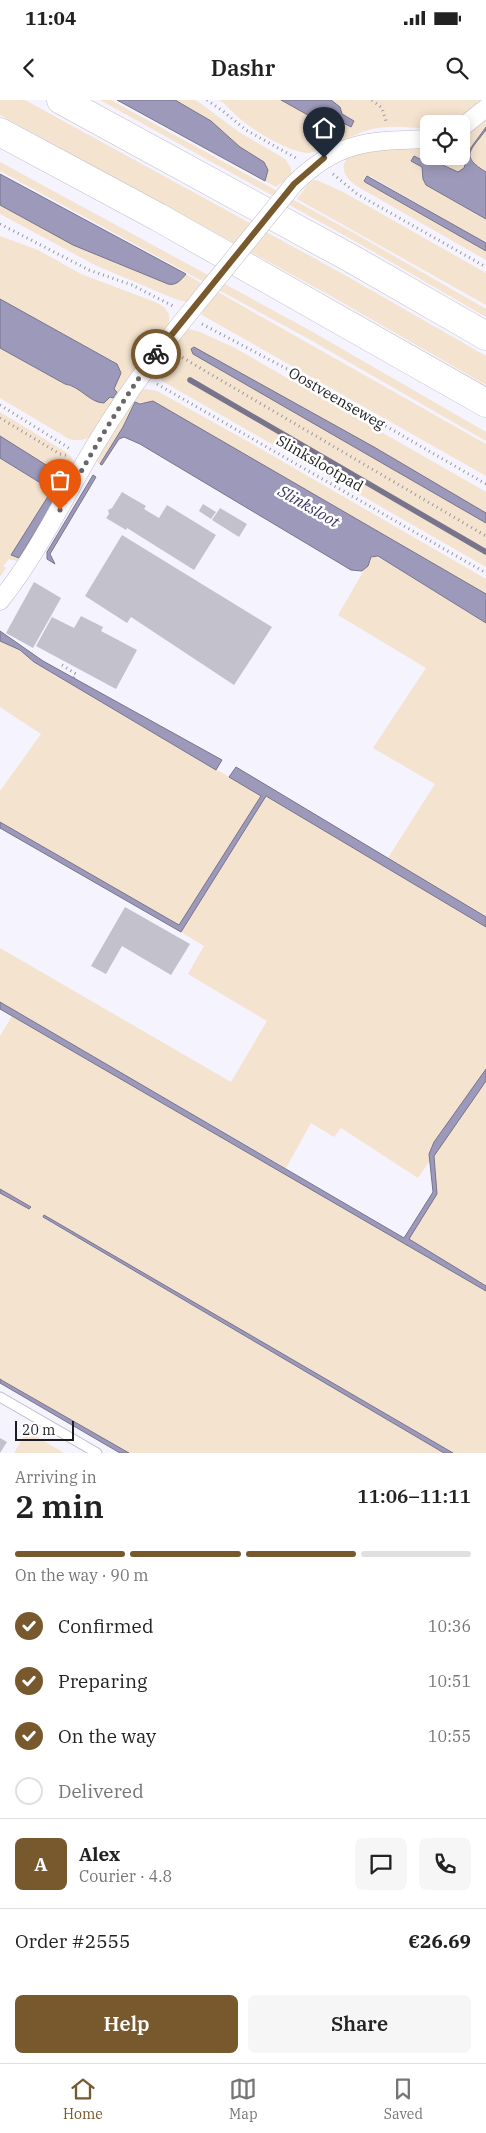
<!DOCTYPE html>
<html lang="en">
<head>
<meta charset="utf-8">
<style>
	:root { --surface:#fff; --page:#f6f6f6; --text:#222; --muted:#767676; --line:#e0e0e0; --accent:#77592d }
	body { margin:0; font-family:"IBM Plex Serif",serif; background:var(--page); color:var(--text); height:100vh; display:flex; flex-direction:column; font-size:19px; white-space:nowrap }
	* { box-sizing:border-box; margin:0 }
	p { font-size:16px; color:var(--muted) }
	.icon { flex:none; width:28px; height:28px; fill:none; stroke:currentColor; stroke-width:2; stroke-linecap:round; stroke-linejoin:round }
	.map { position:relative; height:1353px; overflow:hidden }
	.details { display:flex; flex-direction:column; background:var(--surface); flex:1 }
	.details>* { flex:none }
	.controls { position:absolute; left:420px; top:15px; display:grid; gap:10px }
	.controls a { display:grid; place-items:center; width:50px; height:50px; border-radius:8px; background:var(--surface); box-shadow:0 2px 12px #0003; font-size:25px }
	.scale { position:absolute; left:15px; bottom:12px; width:59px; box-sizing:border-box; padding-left:5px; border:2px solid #1d1c20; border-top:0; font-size:14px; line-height:18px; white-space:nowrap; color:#1d1c20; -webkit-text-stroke:4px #fff; paint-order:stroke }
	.pin { position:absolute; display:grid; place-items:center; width:42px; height:42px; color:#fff; margin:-51px -21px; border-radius:50% 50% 50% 0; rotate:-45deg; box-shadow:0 0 5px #0007 }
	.pin .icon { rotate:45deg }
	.courier { position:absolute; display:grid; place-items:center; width:50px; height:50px; margin:-25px; border:4px solid #77592d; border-radius:50%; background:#fff; color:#222; box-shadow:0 1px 6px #0007 }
	.overview em { font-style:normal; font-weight:600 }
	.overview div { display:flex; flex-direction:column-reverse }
	.overview { display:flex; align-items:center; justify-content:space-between; height:85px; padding:0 15px }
	h1 { font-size:32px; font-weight:600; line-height:38px }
	.bar { display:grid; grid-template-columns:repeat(4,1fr); gap:8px 5px; align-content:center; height:60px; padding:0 15px }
	.bar i { height:6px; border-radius:4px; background:var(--line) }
	.bar .selected { background:var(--accent) }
	.bar p { grid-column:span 4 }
	.line { display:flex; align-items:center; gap:12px; padding:0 15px; border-top:1px solid var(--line) }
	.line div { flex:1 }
	.round { display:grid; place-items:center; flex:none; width:52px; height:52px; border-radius:8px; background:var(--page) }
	ol { padding:0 15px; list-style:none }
	li { display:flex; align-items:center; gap:15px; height:55px }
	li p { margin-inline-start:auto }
	li .icon { padding:5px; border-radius:50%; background:var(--accent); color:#fff; stroke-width:4 }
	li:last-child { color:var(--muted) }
	li i { width:28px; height:28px; border:2px solid var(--line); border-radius:50% }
	.primary-button { display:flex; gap:10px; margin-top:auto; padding:10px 15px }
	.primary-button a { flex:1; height:58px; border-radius:8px; background:var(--accent); color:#fff; font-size:20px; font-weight:600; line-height:58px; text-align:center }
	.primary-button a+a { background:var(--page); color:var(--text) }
	.status { display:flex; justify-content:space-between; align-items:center; height:35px; padding:0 25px; background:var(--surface); direction:ltr }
	.status svg { height:14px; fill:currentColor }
	header { display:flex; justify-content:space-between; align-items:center; height:65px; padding:0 15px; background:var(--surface); font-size:22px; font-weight:600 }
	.tabs { display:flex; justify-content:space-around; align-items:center; height:70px; border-top:1px solid var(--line); background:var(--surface); font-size:14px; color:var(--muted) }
	.tabs a { display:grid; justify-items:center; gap:2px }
	.tabs .selected { color:var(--accent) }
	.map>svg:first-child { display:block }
	.green { fill:#f4e3ce }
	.water { fill:#9d99ba; stroke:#77748c }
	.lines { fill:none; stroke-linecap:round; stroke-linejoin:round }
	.stream { stroke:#77748c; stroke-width:5.5 }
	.building { fill:#c3c2cc }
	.lane-casing { stroke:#bebcc7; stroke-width:11 }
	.street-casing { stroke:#bebcc7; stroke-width:19 }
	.highway-casing { stroke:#bebcc7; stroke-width:29 }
	.path { stroke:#98979f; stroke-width:3; stroke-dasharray:1 4; stroke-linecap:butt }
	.lane { stroke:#fff; stroke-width:9 }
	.street { stroke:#fff; stroke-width:18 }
	.highway { stroke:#fff; stroke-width:28 }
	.street-bridge-casing { stroke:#bebcc7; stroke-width:19; stroke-linecap:butt }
	.street-bridge { stroke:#fff; stroke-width:18 }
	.done { stroke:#68676e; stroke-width:5; stroke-dasharray:0 9 }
	.route { stroke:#77592d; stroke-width:6 }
	.labels { text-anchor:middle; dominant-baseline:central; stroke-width:5; stroke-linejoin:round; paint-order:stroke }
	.street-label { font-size:15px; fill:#1d1c20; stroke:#fff }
	.water-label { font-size:16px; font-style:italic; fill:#403766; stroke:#fff }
</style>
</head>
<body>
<div class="status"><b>11:04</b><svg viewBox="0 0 49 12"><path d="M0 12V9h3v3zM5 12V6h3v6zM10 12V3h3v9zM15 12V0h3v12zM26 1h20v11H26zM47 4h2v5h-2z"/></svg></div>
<header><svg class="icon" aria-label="back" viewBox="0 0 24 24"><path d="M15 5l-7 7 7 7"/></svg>Dashr<svg class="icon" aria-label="search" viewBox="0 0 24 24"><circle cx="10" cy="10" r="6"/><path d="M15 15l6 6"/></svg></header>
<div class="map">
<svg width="486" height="1353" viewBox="0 0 486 1353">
	<rect width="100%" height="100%" fill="#f4f3fe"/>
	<g class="green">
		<polygon points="0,0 25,0 343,174 486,256 486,285 331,196 0,15"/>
		<polygon points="100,0 111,0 363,138 486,209 486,217 360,144"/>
		<polygon points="175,0 195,0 200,3 239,32 285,59 291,68 291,76 276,87 265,81 268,70 266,64 240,47 211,21"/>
		<path d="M219,0H281L324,24L332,19L354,21L342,14L340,7L331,0H486C463,19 460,24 429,24V28L426,29C407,27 387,25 368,30C354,34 316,54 307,53C288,51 254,31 239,18C232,12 227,5 219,0Z"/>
		<path d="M486,19V27L470,49L464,68L458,72L436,61L426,62L414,57L411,61L422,67L426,85L486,119V143L370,76L364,81L486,151V160L360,88C349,81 338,72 347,58L369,49L429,47V56H461V38Z"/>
		<path d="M486,30V72C459,56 471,50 486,30Z"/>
		<polygon points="0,62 311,231 486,332 486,341 307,238 0,71"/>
		<polygon points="314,80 319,81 345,93 486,173 486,205 297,99 309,83"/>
		<path d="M0,105C59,137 114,169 180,181L186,174L201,183L187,202L175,199L95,165L0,114Z"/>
		<path d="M0,136L38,150L81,174L155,202L164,207L169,214V226L98,332C88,339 81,342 69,339L0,298V248L65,284L74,287L95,300L113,297L117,292L114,288L121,273L113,261L0,199Z"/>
		<polygon points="216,191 486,344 486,376 202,215 203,209"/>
		<path d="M189,229L200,232L235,248L486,392V467L162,281C153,263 175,239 189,229Z"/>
		<polygon points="146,289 157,291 249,342 486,479 486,494 242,353 144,303 135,302 123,327 100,364 95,360 140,290"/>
		<path d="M0,312L66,352C74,359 76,364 74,375L18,461L9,459L3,466L6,468L0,477V358L52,390L12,455L19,458L64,385L62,375L0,336Z"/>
		<polygon points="374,456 388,462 486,523 486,817 388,758 435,684 373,648 426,568 338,515 370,460"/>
		<polygon points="0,541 20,550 34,562 114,610 262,696 179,826 0,721 0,691 41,634 0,607"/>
		<polygon points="266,696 486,825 486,1186 408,1139 437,1094 433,1056 418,1078 341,1028 334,1037 311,1023 286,1068 0,902 0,848 231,982 267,921 188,874 204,846 181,832"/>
		<polygon points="12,916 486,1191 486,1353 453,1353 44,1115 43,1118 444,1353 129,1353 0,1279 0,1093 29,1109 30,1107 0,1089 0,936"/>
		<polygon points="27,1331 64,1353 14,1353"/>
	</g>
	<g class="water">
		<polygon points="117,0 175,0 211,21 240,47 264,62 268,70 265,81"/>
		<polygon points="281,0 331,0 340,7 342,14 354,21 351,27 336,19 324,24"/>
		<path d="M486,27V30C471,50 459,56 486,72V119L426,85L423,79L422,67L411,61L414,56L426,62L432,60L458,72L464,68L470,49Z"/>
		<path d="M0,74L186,174C181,180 176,186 168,184L73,145L0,105Z"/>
		<polygon points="367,76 486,143 486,151 365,82 364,81"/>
		<path d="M0,199L117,264L121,273L114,289L117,292L113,298L110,297L104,303C90,303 80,286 65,284L0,248Z"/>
		<polygon points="194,247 374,347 486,413 486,423 193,254 191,249"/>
		<polygon points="153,301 486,494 486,523 378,456 371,457 368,466 362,471 351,470 140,344 124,337 119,339 102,365 100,364 123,327 135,302 140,304"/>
		<polygon points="0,336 62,375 64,385 19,458 11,455 52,390 0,358"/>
		<polygon points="93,375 96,377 50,454 55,464 47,459 47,452"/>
		<polygon points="0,531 43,561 222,660 216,670 34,562 20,550 0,541"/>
		<polygon points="236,667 486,817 486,827 266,696 181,832 0,728 0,722 179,825 261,696 229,677"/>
		<polygon points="0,902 404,1138 433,1092 429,1054 434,1042 486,969 486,981 434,1056 437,1094 409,1139 486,1186 486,1191 0,909"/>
		<polygon points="0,1089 31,1107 29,1109 0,1093"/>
		<polygon points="44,1115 453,1353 444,1353 43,1117"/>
		<polygon points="0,1279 3,1281 129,1353 120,1353 0,1283"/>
	</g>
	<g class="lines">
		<polyline class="stream" points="190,280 486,452"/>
	</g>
	<g class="building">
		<polygon points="122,392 146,406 144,409 159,418 167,405 216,435 194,470 127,428 126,430 106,418 109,414 108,410 112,408"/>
		<polygon points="203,404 216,412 211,419 199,411"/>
		<polygon points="220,408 247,424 239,437 212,420"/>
		<polygon points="122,435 272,527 234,585 131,517 127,523 85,496"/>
		<polygon points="34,482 61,498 33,548 6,533"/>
		<polygon points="81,516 103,527 101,531 137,550 116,589 36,546 52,517 74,528"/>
		<polygon points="125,807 190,844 171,875 122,846 106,874 91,866"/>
		<polygon points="0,1338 7,1342 0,1353"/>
	</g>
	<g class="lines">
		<g class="lane-casing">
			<polyline id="lane" points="0,1297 97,1353"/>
		</g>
		<g class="street-casing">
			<g id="street">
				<polyline points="461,28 486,8"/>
				<path d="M294,84C338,40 370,41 429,39"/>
				<path d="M0,501C35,457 59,408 87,359C120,301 160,248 203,196"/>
			</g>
		</g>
		<g class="highway-casing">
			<g id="highway">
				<polyline points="61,0 352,159 486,236"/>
				<polyline points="0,32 158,117 486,303"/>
			</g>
		</g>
		<g class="path">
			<polyline points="207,0 224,12 246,30 296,58"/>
			<polyline points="372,0 382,8 387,24"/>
			<polyline points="333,74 357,94 486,167"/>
			<polyline points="0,124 89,170 132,185 173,206"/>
			<polyline points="202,224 289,270 486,384"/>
			<polyline points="178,255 486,436"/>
			<polyline points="157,284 486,473"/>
			<polyline points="0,305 72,350"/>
			<polyline points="0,318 60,354 69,356"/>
			<polyline points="62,565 76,574 70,584"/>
		</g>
		<use href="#lane" class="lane"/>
		<use href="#street" class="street"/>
		<use href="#highway" class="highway"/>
		<g class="street-bridge-casing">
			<polyline id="street-bridge" points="203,196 294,84"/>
		</g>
		<use href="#street-bridge" class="street-bridge"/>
	</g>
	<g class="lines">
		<path class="done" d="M60,410C89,356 120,303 156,254"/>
		<polyline class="route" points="156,254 294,84 324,58"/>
	</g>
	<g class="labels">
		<g class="street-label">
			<text transform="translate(337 298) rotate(30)">Oostveenseweg</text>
			<text transform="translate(320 363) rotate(30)">Slinkslootpad</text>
		</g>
		<g class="water-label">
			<text transform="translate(309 406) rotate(30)">Slinksloot</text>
		</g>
	</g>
</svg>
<div class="controls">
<a><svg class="icon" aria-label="locate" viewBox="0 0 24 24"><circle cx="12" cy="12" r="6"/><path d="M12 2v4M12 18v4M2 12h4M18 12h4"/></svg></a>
</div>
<div class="scale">20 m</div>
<div class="pin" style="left:60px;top:410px;background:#ea580c"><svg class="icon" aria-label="bag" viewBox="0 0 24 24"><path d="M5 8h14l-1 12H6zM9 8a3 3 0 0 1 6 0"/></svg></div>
<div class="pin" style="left:324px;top:58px;background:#1f2937"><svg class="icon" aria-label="home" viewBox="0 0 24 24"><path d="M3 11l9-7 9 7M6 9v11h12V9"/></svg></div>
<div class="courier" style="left:156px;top:254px"><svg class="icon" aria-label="bike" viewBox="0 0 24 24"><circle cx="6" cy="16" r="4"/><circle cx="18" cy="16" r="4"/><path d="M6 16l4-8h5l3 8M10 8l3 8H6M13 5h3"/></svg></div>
</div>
<section class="details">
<div class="overview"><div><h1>2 min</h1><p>Arriving in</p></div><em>11:06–11:11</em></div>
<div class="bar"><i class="selected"></i><i class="selected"></i><i class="selected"></i><i></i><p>On the way · 90 m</p></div>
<ol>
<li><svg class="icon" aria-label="check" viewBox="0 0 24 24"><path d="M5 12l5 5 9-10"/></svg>Confirmed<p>10:36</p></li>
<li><svg class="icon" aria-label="check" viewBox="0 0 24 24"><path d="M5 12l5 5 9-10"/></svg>Preparing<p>10:51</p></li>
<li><svg class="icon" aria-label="check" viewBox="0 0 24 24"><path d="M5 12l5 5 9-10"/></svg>On the way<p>10:55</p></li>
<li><i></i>Delivered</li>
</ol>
<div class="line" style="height:90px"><b class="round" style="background:var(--accent);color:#fff">A</b><div><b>Alex</b><p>Courier · 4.8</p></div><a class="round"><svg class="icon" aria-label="chat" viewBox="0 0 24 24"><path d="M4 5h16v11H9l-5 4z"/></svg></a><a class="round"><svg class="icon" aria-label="phone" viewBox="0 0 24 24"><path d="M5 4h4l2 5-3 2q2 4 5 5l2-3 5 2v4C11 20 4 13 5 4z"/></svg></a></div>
<div class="line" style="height:65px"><div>Order #2555</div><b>€26.69</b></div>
<div class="primary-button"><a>Help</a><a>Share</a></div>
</section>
<nav class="tabs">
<a class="selected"><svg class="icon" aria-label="home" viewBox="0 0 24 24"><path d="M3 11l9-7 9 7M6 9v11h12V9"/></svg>Home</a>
<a><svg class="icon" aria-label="map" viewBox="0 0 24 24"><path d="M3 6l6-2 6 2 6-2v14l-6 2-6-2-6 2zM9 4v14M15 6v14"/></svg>Map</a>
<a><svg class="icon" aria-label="saved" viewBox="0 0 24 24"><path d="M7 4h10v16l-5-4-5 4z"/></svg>Saved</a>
</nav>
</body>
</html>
